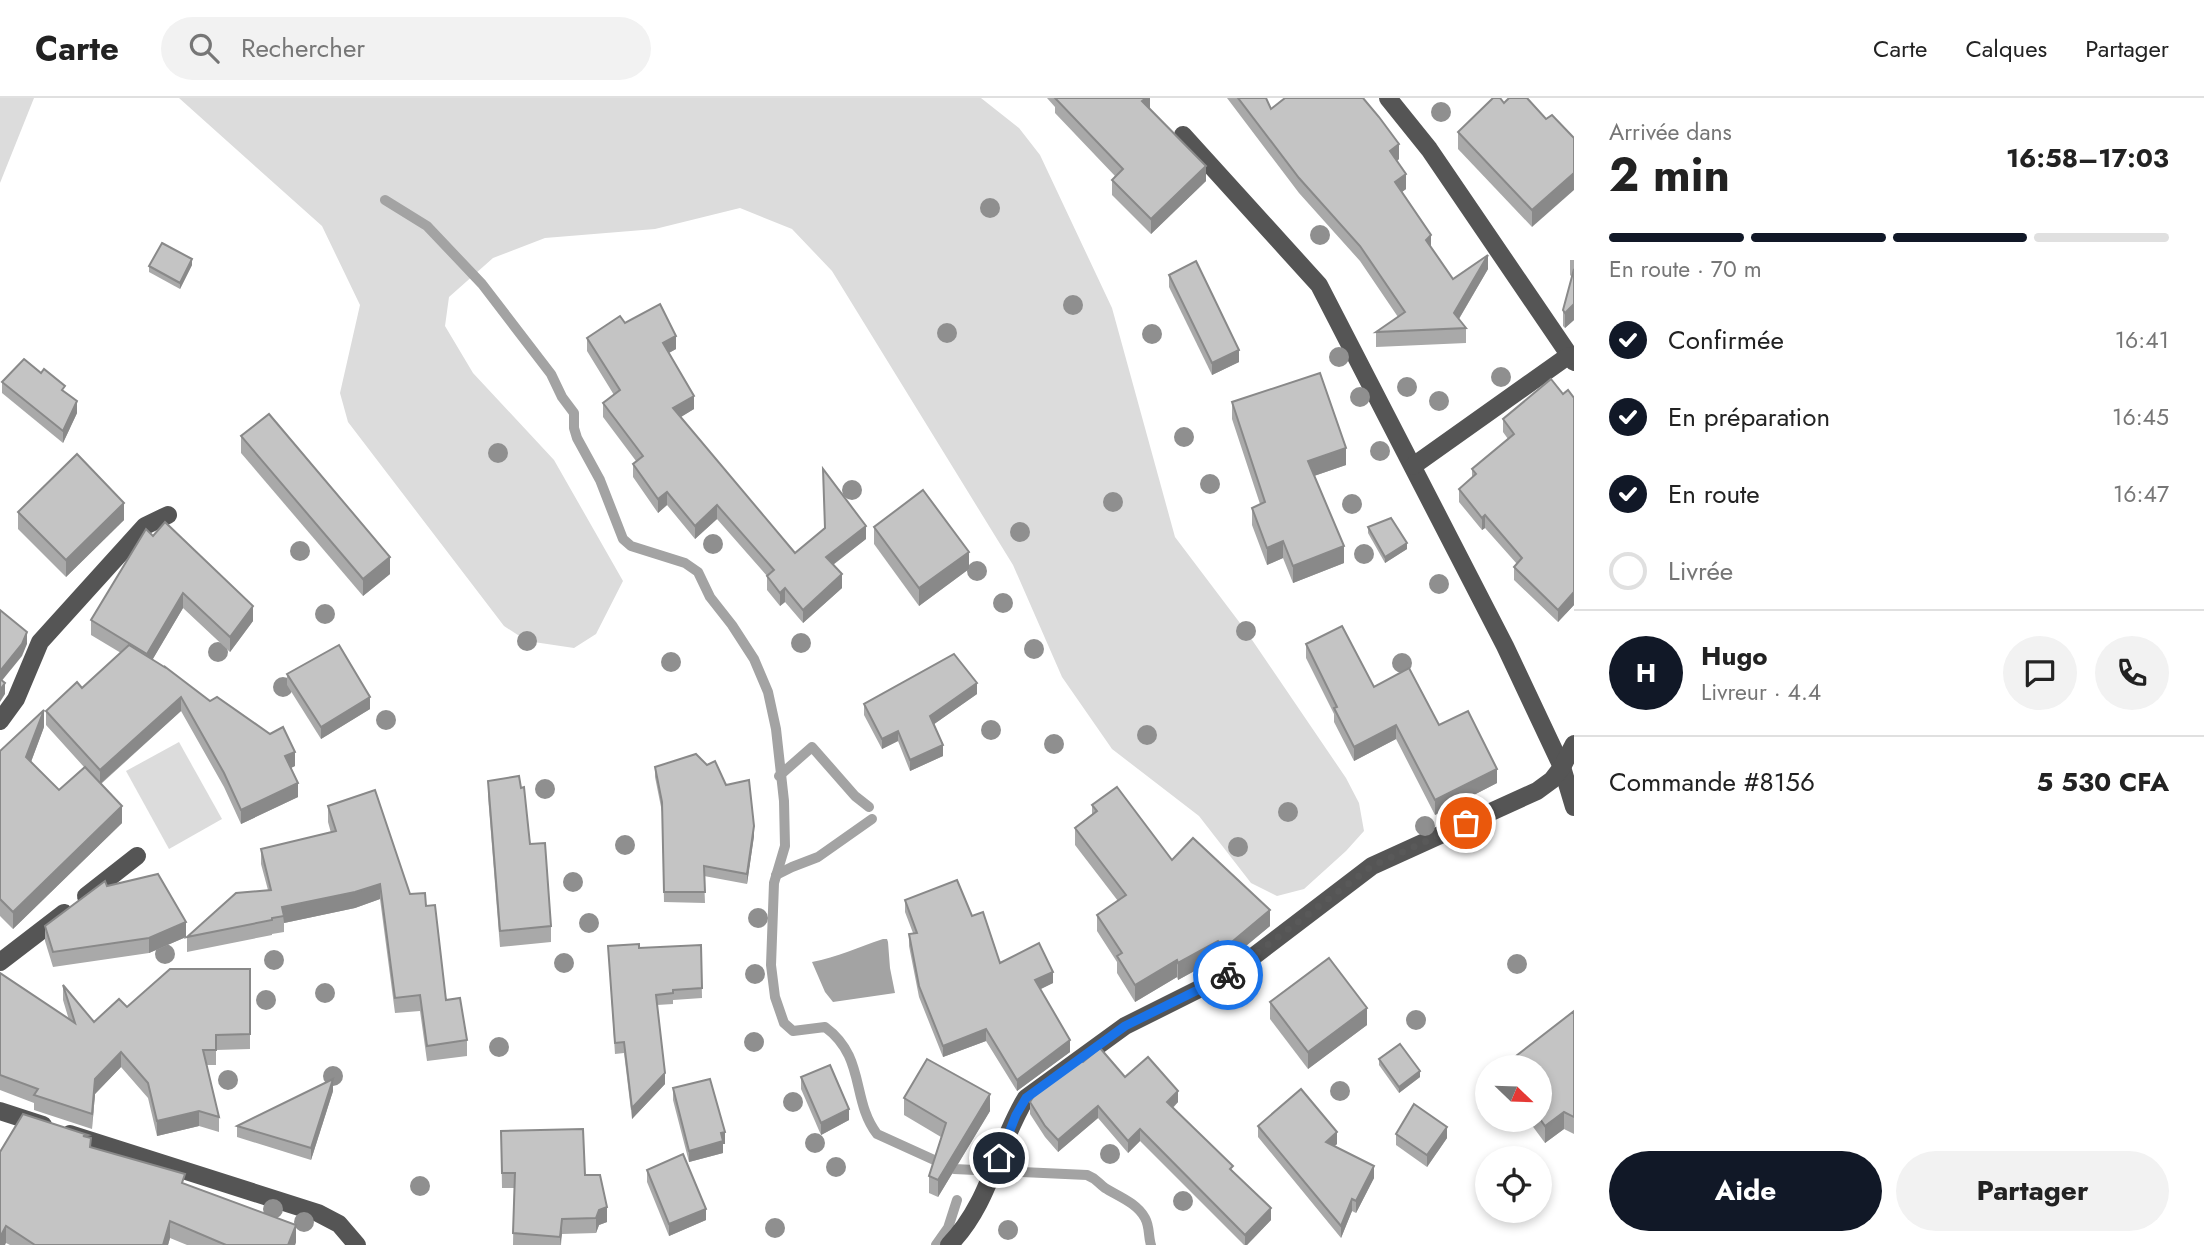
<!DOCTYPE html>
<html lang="fr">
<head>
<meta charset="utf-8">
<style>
	:root { --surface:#fff; --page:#f2f2f2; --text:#222; --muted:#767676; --line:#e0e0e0; --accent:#111827 }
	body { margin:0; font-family:Jost,sans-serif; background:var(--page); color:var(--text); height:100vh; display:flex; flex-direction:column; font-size:26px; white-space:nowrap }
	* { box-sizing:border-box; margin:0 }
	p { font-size:23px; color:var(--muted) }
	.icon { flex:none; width:38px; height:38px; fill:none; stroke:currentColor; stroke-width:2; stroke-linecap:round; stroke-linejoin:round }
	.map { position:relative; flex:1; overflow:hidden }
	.panel { display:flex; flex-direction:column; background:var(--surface); width:630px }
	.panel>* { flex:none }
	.needle { width:46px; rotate:113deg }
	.fabs { position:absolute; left:1475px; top:957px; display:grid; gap:14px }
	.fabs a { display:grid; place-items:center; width:77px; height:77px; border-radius:50%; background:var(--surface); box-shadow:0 4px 10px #0003; font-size:35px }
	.pin { position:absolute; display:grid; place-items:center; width:60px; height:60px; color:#fff; margin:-30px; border:4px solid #fff; border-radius:50%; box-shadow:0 2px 7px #0007 }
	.courier { position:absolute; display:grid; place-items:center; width:70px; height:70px; margin:-35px; border:5px solid #1a73e8; border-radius:50%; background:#fff; color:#222; box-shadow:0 2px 9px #0007 }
	.overview em { font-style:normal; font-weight:700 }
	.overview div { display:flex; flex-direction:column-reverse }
	.overview { display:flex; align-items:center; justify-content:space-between; height:119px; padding:0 35px }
	h1 { font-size:46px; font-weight:700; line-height:52px }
	.bar { display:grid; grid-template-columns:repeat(4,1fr); gap:10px 7px; align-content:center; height:84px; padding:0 35px }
	.bar i { height:9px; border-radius:5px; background:var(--line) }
	.bar .current { background:var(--accent) }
	.bar p { grid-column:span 4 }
	.line { display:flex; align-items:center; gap:18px; padding:0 35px; border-top:2px solid var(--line) }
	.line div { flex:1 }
	.round { display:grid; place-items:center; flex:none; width:74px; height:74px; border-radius:37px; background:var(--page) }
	ol { padding:0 35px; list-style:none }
	li { display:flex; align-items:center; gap:21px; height:77px }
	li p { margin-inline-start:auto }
	li .icon { padding:7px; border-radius:50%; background:var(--accent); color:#fff; stroke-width:4 }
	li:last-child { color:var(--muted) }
	li i { width:38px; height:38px; border:4px solid var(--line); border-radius:50% }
	.cta { display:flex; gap:14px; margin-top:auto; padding:14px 35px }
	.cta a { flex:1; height:80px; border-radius:42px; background:var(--accent); color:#fff; font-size:28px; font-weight:700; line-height:80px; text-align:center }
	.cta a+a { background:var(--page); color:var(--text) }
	header { display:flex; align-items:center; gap:42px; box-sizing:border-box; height:98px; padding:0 35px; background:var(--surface); border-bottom:2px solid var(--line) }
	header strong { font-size:33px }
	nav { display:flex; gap:38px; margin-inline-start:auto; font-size:24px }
	.search { width:490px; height:63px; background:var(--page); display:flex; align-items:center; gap:18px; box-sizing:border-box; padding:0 24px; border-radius:38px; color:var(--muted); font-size:26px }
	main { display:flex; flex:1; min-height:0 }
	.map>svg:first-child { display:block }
	.green { fill:#dcdcdc }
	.water { fill:#a3a3a3 }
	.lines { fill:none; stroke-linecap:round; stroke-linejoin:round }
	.stream { stroke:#a3a3a3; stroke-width:10 }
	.minor { stroke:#555; stroke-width:18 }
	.tree { fill:#8f8f8f }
	.wall { fill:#a9a9a9 }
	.shaded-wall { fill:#898989 }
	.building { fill:#c4c4c4; stroke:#898989; stroke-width:2 }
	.done { stroke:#595959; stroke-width:7; stroke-dasharray:0 12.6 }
	.route { stroke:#1a73e8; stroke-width:9 }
</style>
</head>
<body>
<header>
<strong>Carte</strong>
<div class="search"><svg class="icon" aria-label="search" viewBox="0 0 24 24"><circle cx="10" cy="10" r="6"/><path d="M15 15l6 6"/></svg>Rechercher</div>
<nav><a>Carte</a><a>Calques</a><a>Partager</a></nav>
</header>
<main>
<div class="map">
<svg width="1574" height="1147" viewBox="0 0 1574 1147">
	<rect width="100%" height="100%" fill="#fff"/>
	<g class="green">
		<polygon points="0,0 34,0 0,85"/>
		<polygon points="179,0 981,0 1019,30 1040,57 1112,210 1175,439 1246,533 1346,680 1359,705 1364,733 1346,753 1304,791 1277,798 1251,785 1199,718 1112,651 1062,579 1013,467 832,173 792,131 740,110 655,131 545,140 493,160 449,199 445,228 473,275 554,362 623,483 596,536 574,550 527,543 504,528 348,324 340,295 360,207 322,128"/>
		<polygon points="179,644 222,721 169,751 126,673"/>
	</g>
	<path class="water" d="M883,841H887L888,844L890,870L895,895L833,904L825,894L812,864C837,859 859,849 883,841Z"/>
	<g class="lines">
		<g class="stream">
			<path d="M385,102L427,128L482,186L551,276L562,299L574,315V330L577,340L600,382L623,441L631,448L685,465L698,474L710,499L732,527L754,561L768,594L776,631L784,703L785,748L774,785L771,867L775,899L784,925L793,933L825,929C866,959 851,1002 877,1036L954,1071L1087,1077C1097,1081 1097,1084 1105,1090C1118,1098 1137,1105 1145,1120C1150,1129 1148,1138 1151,1147"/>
			<polyline points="779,678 812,649 855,698 869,709"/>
			<polyline points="776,777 792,769 818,759 872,721"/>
			<polyline points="936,1147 948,1130 957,1102"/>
		</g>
		<g class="minor">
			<polyline points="1388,0 1429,51 1574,264"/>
			<polyline points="1183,37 1319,187 1505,548 1562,669 1574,709"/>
			<polyline points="1413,368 1568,258"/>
			<polyline points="0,623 16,601 40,544 145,428 168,417"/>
			<polyline points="86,798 137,758"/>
			<polyline points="0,864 64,815"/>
			<polyline points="0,1013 43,1027"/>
			<polyline points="70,1036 318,1115 339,1126 357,1147"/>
			<path d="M949,1147C991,1104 996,1049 1026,1000L1125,928L1233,874L1372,768L1537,693L1552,682L1562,669L1574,646"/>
		</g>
	</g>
	<g class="tree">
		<circle cx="1441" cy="14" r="10"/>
		<circle cx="990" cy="110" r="10"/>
		<circle cx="1320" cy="137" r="10"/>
		<circle cx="1073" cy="207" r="10"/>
		<circle cx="947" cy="235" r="10"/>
		<circle cx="1152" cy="236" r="10"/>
		<circle cx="1339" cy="259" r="10"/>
		<circle cx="1501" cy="279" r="10"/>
		<circle cx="1407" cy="289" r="10"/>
		<circle cx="1360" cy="299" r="10"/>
		<circle cx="1439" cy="303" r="10"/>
		<circle cx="1184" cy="339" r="10"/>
		<circle cx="1380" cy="353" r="10"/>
		<circle cx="498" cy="355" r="10"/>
		<circle cx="1210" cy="386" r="10"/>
		<circle cx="852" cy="392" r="10"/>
		<circle cx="1113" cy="404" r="10"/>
		<circle cx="1352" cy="406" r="10"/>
		<circle cx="1020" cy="434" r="10"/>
		<circle cx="713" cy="446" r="10"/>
		<circle cx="300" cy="453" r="10"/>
		<circle cx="1364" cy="456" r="10"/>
		<circle cx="977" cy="473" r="10"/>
		<circle cx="1439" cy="486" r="10"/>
		<circle cx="1003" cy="505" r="10"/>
		<circle cx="325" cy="516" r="10"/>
		<circle cx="1246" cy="533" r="10"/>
		<circle cx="527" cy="543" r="10"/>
		<circle cx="801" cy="545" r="10"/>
		<circle cx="1034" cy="551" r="10"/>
		<circle cx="218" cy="554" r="10"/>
		<circle cx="671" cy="564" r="10"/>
		<circle cx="1402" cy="565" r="10"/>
		<circle cx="283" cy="589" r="10"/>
		<circle cx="386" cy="622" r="10"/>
		<circle cx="991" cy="632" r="10"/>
		<circle cx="1147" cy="637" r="10"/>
		<circle cx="1054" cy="646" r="10"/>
		<circle cx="545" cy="691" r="10"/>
		<circle cx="1288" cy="714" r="10"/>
		<circle cx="1425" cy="728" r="10"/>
		<circle cx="625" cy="747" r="10"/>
		<circle cx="1238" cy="749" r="10"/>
		<circle cx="573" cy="784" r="10"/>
		<circle cx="758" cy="820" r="10"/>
		<circle cx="589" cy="825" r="10"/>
		<circle cx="165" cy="856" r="10"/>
		<circle cx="274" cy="862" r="10"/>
		<circle cx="564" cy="865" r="10"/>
		<circle cx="1517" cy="866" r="10"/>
		<circle cx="755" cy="876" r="10"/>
		<circle cx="325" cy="895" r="10"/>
		<circle cx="266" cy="902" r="10"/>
		<circle cx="1416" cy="922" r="10"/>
		<circle cx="754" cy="944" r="10"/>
		<circle cx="499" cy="949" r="10"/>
		<circle cx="333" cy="978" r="10"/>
		<circle cx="228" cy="982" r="10"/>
		<circle cx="1340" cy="993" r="10"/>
		<circle cx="793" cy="1004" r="10"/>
		<circle cx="815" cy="1045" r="10"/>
		<circle cx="1110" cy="1056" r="10"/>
		<circle cx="836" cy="1069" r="10"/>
		<circle cx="420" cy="1088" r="10"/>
		<circle cx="1183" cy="1103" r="10"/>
		<circle cx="273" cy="1111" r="10"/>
		<circle cx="304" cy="1124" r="10"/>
		<circle cx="775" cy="1130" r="10"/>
		<circle cx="1008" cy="1132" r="10"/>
	</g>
	<g class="wall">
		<polygon points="1047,0 1150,0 1150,11 1206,83 1151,136 1112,97 1112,82 1115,78 1055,15 1055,9"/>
		<polygon points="1227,0 1266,0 1271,11 1399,61 1397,63 1406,91 1402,94 1431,150 1453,181 1488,171 1459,221 1466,230 1466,245 1376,249 1376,234 1398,219 1360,163 1299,95"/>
		<polygon points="1504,5 1546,21 1532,129 1458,51 1458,34"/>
		<polygon points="1570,162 1574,162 1574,222 1565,230 1563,228 1563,212 1572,179 1570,177"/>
		<polygon points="192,167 180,191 149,174 149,168"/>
		<polygon points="1169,177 1239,264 1212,277 1169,189"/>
		<polygon points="625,225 676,251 669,255 694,311 680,319 795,455 866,441 833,467 842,490 803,525 785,504 780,508 767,492 767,478 717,421 695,441 667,407 658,415 633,379 633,366 636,363 603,319 603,305 614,297 587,253 587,240"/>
		<polygon points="2,284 65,295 77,315 63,345 2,295"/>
		<polygon points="1563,296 1574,300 1574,507 1558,524 1514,482 1514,469 1517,466 1485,430 1482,432 1459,404 1459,391 1472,379 1472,371 1508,341 1503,334 1503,321"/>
		<polygon points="1232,304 1346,367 1314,378 1344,465 1293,485 1283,460 1267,467 1252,427 1252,410 1260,406 1232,321"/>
		<polygon points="241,338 390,476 363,498 241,355"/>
		<polygon points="18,414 124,422 66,479 18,431"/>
		<polygon points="874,429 969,471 919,508 874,446"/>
		<polygon points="1368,429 1407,451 1385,465 1368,435"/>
		<polygon points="153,438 253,523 230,554 183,510 152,562 164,569 164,568 295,668 290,670 298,699 241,726 224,689 181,613 101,686 122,725 13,831 0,818 0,653 44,629 31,664 59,692 84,669 46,627 46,613 82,590 121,555 91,537 91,522"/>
		<polygon points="1306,546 1374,589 1439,627 1497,685 1435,717 1396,641 1354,663 1334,624 1334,616 1306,560"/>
		<polygon points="287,576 370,611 321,641 287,587"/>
		<polygon points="977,596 934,626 943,658 910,673 898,643 882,651 864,617 864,606"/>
		<polygon points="655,669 726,687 754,738 747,786 704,778 705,805 664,804 662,714 655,679"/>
		<polygon points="488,683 530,746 551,828 551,844 500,849 488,698"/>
		<polygon points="1092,707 1172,762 1270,828 1227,864 1225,865 1218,860 1178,882 1177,879 1135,904 1117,875 1117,864 1097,833 1097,817 1118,803 1075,747 1075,730 1092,716"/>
		<polygon points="328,708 410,796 426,808 446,902 467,942 467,958 427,963 420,913 395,915 380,801 355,810 284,825 284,834 272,836 272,837 187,854 187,839 268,792 261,766 261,751 331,735 328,724"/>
		<polygon points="107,788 186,839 149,855 53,869 45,843 45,828"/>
		<polygon points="905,802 972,818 1000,865 1053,885 1040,891 1070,954 1017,993 986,943 943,959 919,899 909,848 909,836 913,835 905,814"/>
		<polygon points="701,847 702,900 673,902 673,906 657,907 665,986 632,1021 624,955 615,956 608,848 639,850"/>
		<polygon points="250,871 250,951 216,952 216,967 207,967 219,1019 219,1034 199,1028 157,1038 148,1000 121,969 95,996 92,1031 34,1012 34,1005 0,992 0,875 69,922 63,902 63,887 94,924 127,909"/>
		<polygon points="1270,904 1367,927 1308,971 1270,921"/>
		<polygon points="1574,913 1574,1036 1564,1031 1545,1045 1528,1022 1540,1022 1540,970 1507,970 1507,965"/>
		<polygon points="1379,961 1420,979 1399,995 1379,967"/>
		<polygon points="1083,964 1125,979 1178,1004 1173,1010 1233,1073 1271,1122 1247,1147 1244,1147 1140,1043 1128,1055 1098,1020 1058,1054 1045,1039 1030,1016 1030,1004"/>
		<polygon points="801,979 849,1022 821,1037 801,991"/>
		<polygon points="673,990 725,1046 723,1046 723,1055 689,1064 673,1002"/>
		<polygon points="333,993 311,1062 237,1039 237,1028"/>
		<polygon points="904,1000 990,1013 938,1099 929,1095 929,1078 941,1039 904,1017"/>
		<polygon points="1258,1028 1337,1046 1334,1048 1374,1080 1356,1115 1352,1113 1341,1140 1258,1039"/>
		<polygon points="501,1033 585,1077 607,1124 599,1127 596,1135 562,1136 561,1147 513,1147 514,1090 502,1090"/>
		<polygon points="1396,1036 1447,1040 1427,1069 1396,1047"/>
		<polygon points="88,1040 91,1049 185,1087 296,1144 295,1147 187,1147 170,1140 168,1147 10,1147 6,1145 0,1054"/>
		<polygon points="647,1072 706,1122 669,1138 647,1084"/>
	</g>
	<g class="shaded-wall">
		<polygon points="1146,0 1150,0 1150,11 1142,3"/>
		<polygon points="1399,46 1399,61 1390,68 1390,53"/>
		<polygon points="1206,68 1206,83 1151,136 1151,121"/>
		<polygon points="1574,75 1574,92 1532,129 1532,112"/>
		<polygon points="1406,76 1406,91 1395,99 1395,84"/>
		<polygon points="1431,137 1431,152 1426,142"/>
		<polygon points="1488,157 1488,171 1454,229 1454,215"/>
		<polygon points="192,161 192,167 180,191 180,185"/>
		<polygon points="1574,206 1574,222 1565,230 1565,215"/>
		<polygon points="676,238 676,251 663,258 663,245"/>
		<polygon points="1239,252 1239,264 1212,277 1212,265"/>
		<polygon points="694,298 694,311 673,324 673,310"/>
		<polygon points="77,303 77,315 63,345 63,333"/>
		<polygon points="1346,350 1346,367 1308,380 1308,363"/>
		<polygon points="667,394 667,407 658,415 658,401"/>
		<polygon points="124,405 124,422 66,479 66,462"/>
		<polygon points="717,407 717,421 695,441 695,428"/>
		<polygon points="1485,417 1485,430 1482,432 1482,420"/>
		<polygon points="866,428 866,441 826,472 826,459"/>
		<polygon points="1283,443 1283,460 1267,467 1267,450"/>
		<polygon points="1407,445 1407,451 1385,465 1385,459"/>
		<polygon points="1344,448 1344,465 1293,485 1293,468"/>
		<polygon points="969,454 969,471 919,508 919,490"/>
		<polygon points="390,459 390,476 363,498 363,481"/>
		<polygon points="842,476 842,490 803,525 803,512"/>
		<polygon points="785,490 785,504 780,508 780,495"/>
		<polygon points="1574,494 1574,507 1558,524 1558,512"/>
		<polygon points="183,495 183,510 147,571 147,556"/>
		<polygon points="253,508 253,523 230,554 230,539"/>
		<polygon points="27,534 27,546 22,558 0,585 0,573"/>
		<polygon points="5,585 5,596 0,604 0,592"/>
		<polygon points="977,585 977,596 930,629 930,618"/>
		<polygon points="181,599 181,613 100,686 100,672"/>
		<polygon points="370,599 370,611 321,641 321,629"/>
		<polygon points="44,612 44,629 26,677 26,659"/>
		<polygon points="1396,627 1396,641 1354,663 1354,649"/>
		<polygon points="898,633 898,643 882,651 882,641"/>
		<polygon points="943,647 943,658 910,673 910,662"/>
		<polygon points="295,654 295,668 285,673 285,658"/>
		<polygon points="1497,671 1497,685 1435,717 1435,702"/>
		<polygon points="298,685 298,699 241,726 241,712"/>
		<polygon points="122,708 122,725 13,831 13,814"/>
		<polygon points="754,728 754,738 747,786 747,776"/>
		<polygon points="380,786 380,801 355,810 284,825 282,809"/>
		<polygon points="1270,812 1270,828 1225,865 1225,849"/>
		<polygon points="186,824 186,839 149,855 149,840"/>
		<polygon points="1218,843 1218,860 1178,882 1178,865"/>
		<polygon points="1177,862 1177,879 1135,904 1135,887"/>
		<polygon points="1053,874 1053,885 1035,894 1035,882"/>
		<polygon points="1367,910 1367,927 1308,971 1308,954"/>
		<polygon points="986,931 986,943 943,959 943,948"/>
		<polygon points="1070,942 1070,954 1017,993 1017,982"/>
		<polygon points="121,954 121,969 95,996 92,1031 95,981"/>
		<polygon points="1420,973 1420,979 1399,995 1399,989"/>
		<polygon points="665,975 665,986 632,1021 632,1010"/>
		<polygon points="333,981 333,993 311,1062 311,1050"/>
		<polygon points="1178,993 1178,1004 1167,1015 1167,1004"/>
		<polygon points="990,996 990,1013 938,1099 938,1082"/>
		<polygon points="1098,1008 1098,1020 1058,1054 1058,1042"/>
		<polygon points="849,1011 849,1022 821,1037 821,1025"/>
		<polygon points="199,1013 199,1028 157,1038 157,1023"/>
		<polygon points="1564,1014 1564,1031 1545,1045 1545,1028"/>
		<polygon points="1447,1029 1447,1040 1427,1069 1427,1057"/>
		<polygon points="1140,1031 1140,1043 1128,1055 1128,1043"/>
		<polygon points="725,1034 725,1046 723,1046 723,1055 689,1064 689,1053 721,1035"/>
		<polygon points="1337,1034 1337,1046 1326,1056 1326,1044"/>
		<polygon points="1374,1068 1374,1080 1356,1115 1356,1103"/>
		<polygon points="1352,1101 1352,1113 1341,1140 1341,1128"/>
		<polygon points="607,1109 607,1124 599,1127 596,1135 596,1120 599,1112"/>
		<polygon points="1271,1110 1271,1122 1247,1147 1245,1147 1245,1137"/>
		<polygon points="706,1111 706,1122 669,1138 669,1126"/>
		<polygon points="562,1121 562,1136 560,1147 560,1139"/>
		<polygon points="170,1123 170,1140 168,1147 163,1147"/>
		<polygon points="296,1127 296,1144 295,1147 288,1147"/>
		<polygon points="6,1128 6,1145 5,1147 0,1147 0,1139"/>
	</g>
	<g class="building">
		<polygon points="1055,0 1146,0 1142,3 1206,68 1151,121 1112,82 1123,71"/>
		<polygon points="1238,0 1266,0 1271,11 1285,0 1363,0 1379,19 1399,46 1390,53 1406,76 1395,84 1431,137 1426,142 1453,181 1488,157 1454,215 1466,230 1376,234 1405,214 1360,148 1299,80"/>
		<polygon points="1493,0 1500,0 1504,5 1509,0 1527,0 1546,21 1552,17 1574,40 1574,75 1532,112 1458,34"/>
		<polygon points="162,145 192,161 180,185 149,168"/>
		<polygon points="1196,163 1239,252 1212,265 1169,177"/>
		<polygon points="1574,171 1574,206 1565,215 1563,212"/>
		<polygon points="660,206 676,238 663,245 694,298 673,310 795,455 825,430 823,371 866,428 826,459 842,476 803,512 785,490 780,495 767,478 774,472 717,407 695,428 667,394 658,401 633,366 643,358 603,305 620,292 587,240 620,218 625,225"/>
		<polygon points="24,261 41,275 44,271 65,288 62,292 77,303 63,333 2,284"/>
		<polygon points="1320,275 1346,350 1308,363 1344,448 1293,468 1283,443 1267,450 1252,410 1265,404 1232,304"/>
		<polygon points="1551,281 1563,296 1568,292 1574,300 1574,494 1558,512 1514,469 1522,460 1485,417 1482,420 1459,391 1476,376 1472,371 1514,336 1503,321"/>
		<polygon points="269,316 390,459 363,481 241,338"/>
		<polygon points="77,356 124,405 66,462 18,414"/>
		<polygon points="923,392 969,454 919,490 874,429"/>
		<polygon points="1391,420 1407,445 1385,459 1368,429"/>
		<polygon points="165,424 253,508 230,539 183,495 147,556 91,522 146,431 153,438"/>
		<polygon points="0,512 27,534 22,546 0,573"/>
		<polygon points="1342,528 1374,589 1409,570 1439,627 1468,613 1497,671 1435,702 1396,627 1354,649 1334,610 1337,609 1306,546"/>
		<polygon points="129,547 166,570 164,568 210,603 217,599 270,636 283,629 295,654 285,658 298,685 241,712 224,675 181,599 100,672 46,613 77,584 82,590"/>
		<polygon points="339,547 370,599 321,629 287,576"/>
		<polygon points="954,556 977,585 930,618 943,647 910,662 898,633 882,641 864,606"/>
		<polygon points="0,581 5,585 0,592"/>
		<polygon points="44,612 26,659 59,692 85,669 122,708 13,814 0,801 0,653"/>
		<polygon points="696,656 707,667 715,663 726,687 749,682 754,728 747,776 704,768 705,794 664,794 662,704 655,669"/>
		<polygon points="519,678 521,690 524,689 530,746 545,745 551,828 500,833 488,683"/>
		<polygon points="1117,689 1172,762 1193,740 1270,812 1227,848 1225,849 1218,843 1178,865 1177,862 1135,887 1117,858 1122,855 1097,817 1126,797 1075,730 1097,713 1092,707"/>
		<polygon points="375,692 410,796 425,795 426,808 435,807 446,902 460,900 467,942 427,948 420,897 395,900 380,786 355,794 282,809 284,818 272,820 272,822 187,839 236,795 271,792 261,751 336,733 328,708"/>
		<polygon points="158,776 186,824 149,840 53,854 45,828 105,783 107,788"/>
		<polygon points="957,782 972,818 983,814 1000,865 1039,845 1053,874 1035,882 1070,942 1017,982 986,931 943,948 919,888 909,836 917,835 905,802"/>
		<polygon points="639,846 639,850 701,847 702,890 673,892 673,895 656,897 665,975 632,1010 624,944 615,945 608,848"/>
		<polygon points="1329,860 1367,910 1308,954 1270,904"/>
		<polygon points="170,871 250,871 250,936 216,937 216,952 203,952 219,1019 199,1013 157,1023 148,985 121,954 95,981 92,1016 34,997 38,991 0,977 0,875 75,925 63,887 94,924 119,901 127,909"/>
		<polygon points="1574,913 1574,1019 1564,1014 1545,1028 1540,1021 1540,970 1510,970 1507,965"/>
		<polygon points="1400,946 1420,973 1399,989 1379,961"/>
		<polygon points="1100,950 1125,979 1148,959 1178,993 1167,1004 1233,1068 1230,1071 1271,1110 1245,1137 1140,1031 1128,1043 1098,1008 1058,1042 1045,1028 1030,1004 1035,996 1081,962 1083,964"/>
		<polygon points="927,961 990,996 938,1082 929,1078 946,1025 904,1000"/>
		<polygon points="830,967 849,1011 821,1025 801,979"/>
		<polygon points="333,981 311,1050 237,1028"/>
		<polygon points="710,981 725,1034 721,1035 723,1043 689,1053 673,990"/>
		<polygon points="1301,991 1337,1034 1326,1044 1374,1068 1356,1103 1352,1101 1341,1128 1258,1028"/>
		<polygon points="1414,1006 1447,1029 1427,1057 1396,1036"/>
		<polygon points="23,1016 88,1037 83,1038 91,1040 90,1049 185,1076 182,1085 296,1127 288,1147 226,1147 170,1123 163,1147 35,1147 6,1128 0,1139 0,1054"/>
		<polygon points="583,1031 585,1077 600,1077 607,1109 599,1112 596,1120 562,1121 560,1139 513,1135 515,1075 502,1075 501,1033"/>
		<polygon points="683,1056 706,1111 669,1126 647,1072"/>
	</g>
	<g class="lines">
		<polyline class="done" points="1228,877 1372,768 1466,725"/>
		<polyline class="route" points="999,1060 1016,1017 1026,1000 1125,928 1228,877"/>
	</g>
</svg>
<div class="fabs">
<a><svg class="needle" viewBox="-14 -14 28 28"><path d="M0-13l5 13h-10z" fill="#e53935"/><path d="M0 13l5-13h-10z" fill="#767676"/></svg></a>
<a><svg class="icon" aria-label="locate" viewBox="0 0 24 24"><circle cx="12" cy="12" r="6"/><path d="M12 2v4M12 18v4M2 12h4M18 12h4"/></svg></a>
</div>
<div class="pin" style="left:1466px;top:725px;background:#ea580c"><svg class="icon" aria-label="bag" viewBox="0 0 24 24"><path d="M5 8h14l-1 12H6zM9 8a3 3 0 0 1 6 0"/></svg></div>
<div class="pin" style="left:999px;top:1060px;background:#1f2937"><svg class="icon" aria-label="home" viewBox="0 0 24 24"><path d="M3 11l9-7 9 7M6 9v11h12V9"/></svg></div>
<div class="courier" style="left:1228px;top:877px"><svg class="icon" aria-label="bike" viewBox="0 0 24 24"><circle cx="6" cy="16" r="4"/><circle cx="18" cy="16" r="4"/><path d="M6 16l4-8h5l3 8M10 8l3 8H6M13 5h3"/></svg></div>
</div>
<section class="panel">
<div class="overview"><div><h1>2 min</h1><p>Arrivée dans</p></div><em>16:58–17:03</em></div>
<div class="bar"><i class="current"></i><i class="current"></i><i class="current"></i><i></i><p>En route · 70 m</p></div>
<ol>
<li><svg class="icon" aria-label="check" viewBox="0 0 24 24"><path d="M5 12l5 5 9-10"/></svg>Confirmée<p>16:41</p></li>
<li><svg class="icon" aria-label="check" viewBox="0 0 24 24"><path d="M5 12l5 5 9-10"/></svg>En préparation<p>16:45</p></li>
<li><svg class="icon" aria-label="check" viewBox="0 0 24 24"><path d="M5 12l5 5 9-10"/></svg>En route<p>16:47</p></li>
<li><i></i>Livrée</li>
</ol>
<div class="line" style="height:126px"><b class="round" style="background:var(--accent);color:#fff">H</b><div><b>Hugo</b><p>Livreur · 4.4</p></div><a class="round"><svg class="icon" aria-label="chat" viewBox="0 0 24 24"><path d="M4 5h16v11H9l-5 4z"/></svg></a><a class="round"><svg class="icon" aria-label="phone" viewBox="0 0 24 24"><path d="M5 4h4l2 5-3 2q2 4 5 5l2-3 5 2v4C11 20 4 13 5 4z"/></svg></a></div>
<div class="line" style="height:91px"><div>Commande #8156</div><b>5 530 CFA</b></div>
<div class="cta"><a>Aide</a><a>Partager</a></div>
</section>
</main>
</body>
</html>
